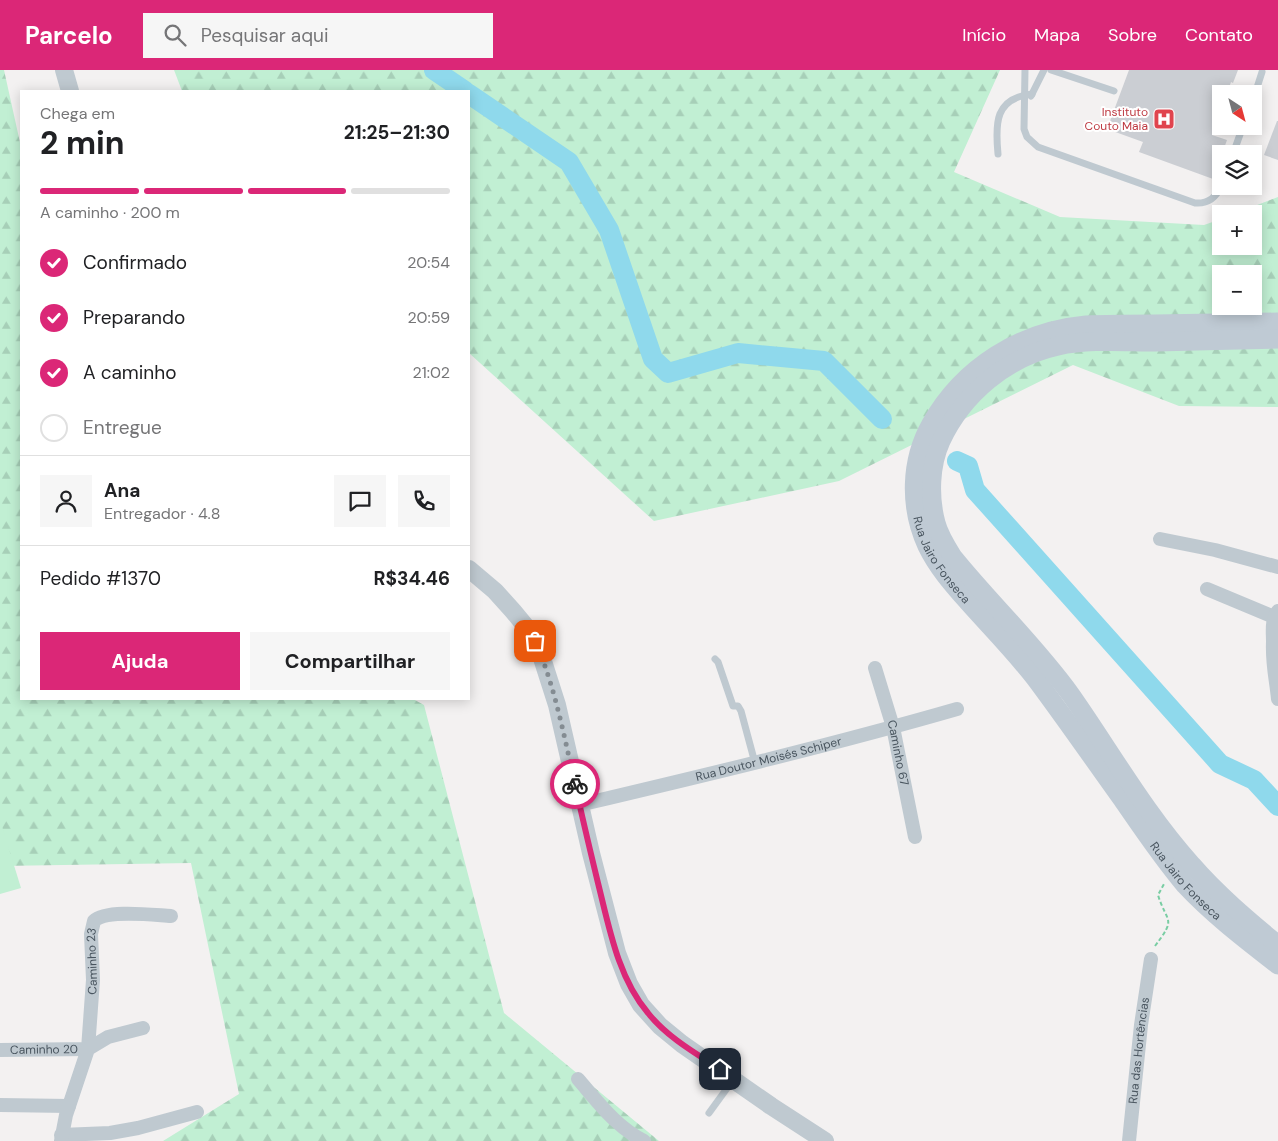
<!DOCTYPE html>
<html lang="pt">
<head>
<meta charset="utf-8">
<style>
	:root { --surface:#fff; --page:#f6f6f6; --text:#202124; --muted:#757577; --line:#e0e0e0; --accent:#db2777 }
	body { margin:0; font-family:"DM Sans",sans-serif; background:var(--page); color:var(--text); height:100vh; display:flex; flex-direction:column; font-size:19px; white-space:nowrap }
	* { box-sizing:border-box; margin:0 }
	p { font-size:16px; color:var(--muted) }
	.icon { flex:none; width:28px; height:28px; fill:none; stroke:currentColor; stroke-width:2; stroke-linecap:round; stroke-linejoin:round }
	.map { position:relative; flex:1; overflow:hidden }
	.details { position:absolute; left:20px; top:20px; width:450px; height:610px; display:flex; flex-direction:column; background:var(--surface); border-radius:0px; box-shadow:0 2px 12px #0003 }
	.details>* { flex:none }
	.needle { width:32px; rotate:144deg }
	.buttons { position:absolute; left:1212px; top:15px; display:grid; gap:10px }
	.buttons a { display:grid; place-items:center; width:50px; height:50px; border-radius:0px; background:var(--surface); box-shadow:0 2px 12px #0003; font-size:25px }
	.pin { position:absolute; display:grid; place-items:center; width:42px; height:42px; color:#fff; margin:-21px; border-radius:10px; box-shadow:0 2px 8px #0006 }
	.courier { position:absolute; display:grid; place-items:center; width:50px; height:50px; margin:-25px; border:4px solid #db2777; border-radius:50%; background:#fff; color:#222; box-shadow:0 1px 6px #0007 }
	.summary em { font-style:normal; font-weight:700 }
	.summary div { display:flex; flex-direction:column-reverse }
	.summary { display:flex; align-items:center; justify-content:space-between; height:85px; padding:0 20px }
	h1 { font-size:32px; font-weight:700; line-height:38px }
	.bar { display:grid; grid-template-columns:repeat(4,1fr); gap:8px 5px; align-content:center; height:60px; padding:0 20px }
	.bar i { height:6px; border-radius:4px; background:var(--line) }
	.bar .on { background:var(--accent) }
	.bar p { grid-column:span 4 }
	.line { display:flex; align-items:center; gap:12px; padding:0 20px; border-top:1px solid var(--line) }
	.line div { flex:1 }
	.round { display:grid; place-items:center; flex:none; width:52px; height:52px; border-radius:0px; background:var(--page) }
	ol { padding:0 20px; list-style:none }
	li { display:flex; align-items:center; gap:15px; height:55px }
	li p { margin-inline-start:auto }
	li .icon { padding:5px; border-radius:50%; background:var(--accent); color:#fff; stroke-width:4 }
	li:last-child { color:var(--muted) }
	li i { width:28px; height:28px; border:2px solid var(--line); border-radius:50% }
	.button { display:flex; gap:10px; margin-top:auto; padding:10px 20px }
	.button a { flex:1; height:58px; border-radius:0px; background:var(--accent); color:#fff; font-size:20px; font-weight:700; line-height:58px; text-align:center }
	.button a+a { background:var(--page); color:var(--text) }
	header { display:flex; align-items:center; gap:30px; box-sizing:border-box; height:70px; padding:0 25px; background:var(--accent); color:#fff }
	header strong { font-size:24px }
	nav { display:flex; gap:28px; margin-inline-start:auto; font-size:18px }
	.search { width:350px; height:45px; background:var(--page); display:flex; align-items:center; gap:12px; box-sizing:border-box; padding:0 18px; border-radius:0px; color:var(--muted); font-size:19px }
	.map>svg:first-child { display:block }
	.forest { fill:url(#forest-firs); fill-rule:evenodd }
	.green { fill:#c1efd3 }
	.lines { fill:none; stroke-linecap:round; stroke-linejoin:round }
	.river { stroke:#8fd9ec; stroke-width:20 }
	.building { fill:#cbced3 }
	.path { stroke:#79cda3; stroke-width:2; stroke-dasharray:4 2.5; stroke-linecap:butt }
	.service { stroke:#bfc9d0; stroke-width:7 }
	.minor { stroke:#bfc9d0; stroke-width:14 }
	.tertiary { stroke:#bfc9d0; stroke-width:18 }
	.secondary { stroke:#bfcad4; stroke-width:19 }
	.done { stroke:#848c92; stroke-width:5; stroke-dasharray:0 9 }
	.route { stroke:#db2777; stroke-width:6 }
	.labels { text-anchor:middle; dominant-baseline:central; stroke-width:4; stroke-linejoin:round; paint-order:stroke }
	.health-label { font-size:12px; fill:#be3a42; stroke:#fff; text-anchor:end }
	.street-label { font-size:12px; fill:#49555f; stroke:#fff }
</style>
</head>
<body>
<header>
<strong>Parcelo</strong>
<div class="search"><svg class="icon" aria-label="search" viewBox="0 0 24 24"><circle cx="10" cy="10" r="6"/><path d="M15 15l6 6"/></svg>Pesquisar aqui</div>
<nav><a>Início</a><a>Mapa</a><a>Sobre</a><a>Contato</a></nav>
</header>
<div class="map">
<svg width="1278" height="1071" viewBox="0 0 1278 1071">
	<defs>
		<pattern id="forest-firs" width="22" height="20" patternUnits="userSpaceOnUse" patternTransform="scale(1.25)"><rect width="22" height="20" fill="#c1efd3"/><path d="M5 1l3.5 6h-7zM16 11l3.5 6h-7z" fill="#a7cfb8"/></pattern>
	</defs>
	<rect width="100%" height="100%" fill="#f3f1f1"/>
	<g class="forest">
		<polygon points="0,0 4,0 21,77 21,629 413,629 424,635 504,943 659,1071 163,1071 239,1024 191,793 0,796"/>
		<path d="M174,0H1000L954,102L1060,147L1204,155L1221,149V176H1254V144H1234L1278,127V337L1179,336L1073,295L839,411L654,451L469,283V21H182ZM1221,204H1254V236H1221Z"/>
	</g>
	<polygon class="green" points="0,750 21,818 0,824"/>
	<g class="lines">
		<g class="river">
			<polyline points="434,0 465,21"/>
			<polyline points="469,24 569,92 609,160 653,289 668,303 738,283 824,291 882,349"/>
			<polyline points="957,391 968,396 975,420 1220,694 1254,710 1278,736"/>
		</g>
	</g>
	<g class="building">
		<polygon points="1129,0 1238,0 1233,13 1231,12 1227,24 1221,24 1221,39 1212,65 1227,70 1213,109 1139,82 1143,72 1107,59"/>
		<polygon points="1277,51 1278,51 1278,90 1264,85"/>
	</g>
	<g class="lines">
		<path class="path" d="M1155,876C1177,847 1167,854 1158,825L1164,814"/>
		<g class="service">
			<path d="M1025,0L1024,59L1027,67L1038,77L1195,133C1208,134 1216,128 1221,116"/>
			<polyline points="1051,0 1114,21"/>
			<polyline points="1031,26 1044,0"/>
			<polyline points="1254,27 1262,2"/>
			<path d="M998,84C995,53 995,28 1032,24"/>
			<polyline points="1233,84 1243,56"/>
			<polyline points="715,589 718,592 733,636 738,636 741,641 755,693"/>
			<polyline points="709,1043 733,1010"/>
		</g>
		<g class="minor">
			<polyline points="1160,469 1215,480 1278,497"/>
			<polyline points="1207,519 1274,547"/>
			<path d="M1278,541C1271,551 1273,561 1273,572C1272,594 1276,608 1278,629"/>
			<path id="s1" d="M875,598L893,657L915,767"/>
			<path id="s2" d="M579,735C706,705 832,675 957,639"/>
			<path id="s3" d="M0,980L88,979L93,910L91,864L94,851C106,839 153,845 171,846"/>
			<path d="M578,1009C598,1032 616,1057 644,1071"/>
			<polyline points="0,1035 69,1036"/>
			<polyline points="61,1065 110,1063 138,1058 197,1042"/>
			<polyline points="61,1071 66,1045 88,979 108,967 143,958"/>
			<path id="s4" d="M1129,1071L1141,955L1151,889"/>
		</g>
		<g class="tertiary">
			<polyline points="64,0 70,21"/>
			<polyline points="469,499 495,521 513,541 527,558 541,585 557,635 591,783 617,883 629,914 641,935 660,956 682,974 771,1036 825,1071"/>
		</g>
		<g class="secondary">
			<path id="s5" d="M1278,252C1237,253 1196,253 1155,254C1132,254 1109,254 1086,255C1021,261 963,297 931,354C910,391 909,437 927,476C937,497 953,515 968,532C992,559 1017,584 1038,612C1067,651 1094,690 1122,729C1142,758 1162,788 1185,815C1213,845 1246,870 1278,895"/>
			<path d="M1278,269C1237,270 1197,271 1156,272C1124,272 1089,269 1058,276C1007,287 963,324 941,371C930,395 929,427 936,453C939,465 946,476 953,487C991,534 1035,575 1071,625C1111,682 1145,743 1192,795C1217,824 1248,850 1278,875"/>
		</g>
	</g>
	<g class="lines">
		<path class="done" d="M535,571C555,616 564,666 575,714"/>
		<path class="route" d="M575,714C582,747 590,780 598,813C609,857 618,908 648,943C667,967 695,983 720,999"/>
	</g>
	<defs>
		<g id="hospital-square" transform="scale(1.125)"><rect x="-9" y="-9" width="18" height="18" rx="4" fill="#e0444e" stroke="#fff"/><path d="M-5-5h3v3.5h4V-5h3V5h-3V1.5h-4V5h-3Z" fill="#fff"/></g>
	</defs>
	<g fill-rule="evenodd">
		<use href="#hospital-square" x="1164" y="49"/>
	</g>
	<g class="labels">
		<g class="health-label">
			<text x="1148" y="42">Instituto<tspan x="1148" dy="14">Couto Maia</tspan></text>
		</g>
		<g class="street-label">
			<text stroke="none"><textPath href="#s5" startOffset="529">Rua Jairo Fonseca</textPath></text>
			<text stroke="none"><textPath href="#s1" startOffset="88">Caminho 67</textPath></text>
			<text stroke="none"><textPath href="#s2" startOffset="195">Rua Doutor Moisés Schiper</textPath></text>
			<text stroke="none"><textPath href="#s5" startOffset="934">Rua Jairo Fonseca</textPath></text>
			<text stroke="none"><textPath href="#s3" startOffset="176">Caminho 23</textPath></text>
			<text stroke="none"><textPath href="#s3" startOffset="44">Caminho 20</textPath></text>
			<text stroke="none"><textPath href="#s4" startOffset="91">Rua das Hortências</textPath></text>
		</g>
	</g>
</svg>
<div class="buttons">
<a><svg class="needle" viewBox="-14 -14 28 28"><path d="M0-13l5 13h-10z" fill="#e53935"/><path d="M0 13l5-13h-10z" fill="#757577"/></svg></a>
<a><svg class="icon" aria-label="layers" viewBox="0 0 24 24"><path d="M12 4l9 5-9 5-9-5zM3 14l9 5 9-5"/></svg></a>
<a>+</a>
<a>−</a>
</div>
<div class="pin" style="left:535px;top:571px;background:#ea580c"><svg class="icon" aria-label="bag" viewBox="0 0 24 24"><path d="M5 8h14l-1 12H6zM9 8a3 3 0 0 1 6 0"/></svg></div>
<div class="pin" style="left:720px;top:999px;background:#1f2937"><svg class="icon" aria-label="home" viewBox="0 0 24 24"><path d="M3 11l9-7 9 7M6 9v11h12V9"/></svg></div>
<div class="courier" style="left:575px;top:714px"><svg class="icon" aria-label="bike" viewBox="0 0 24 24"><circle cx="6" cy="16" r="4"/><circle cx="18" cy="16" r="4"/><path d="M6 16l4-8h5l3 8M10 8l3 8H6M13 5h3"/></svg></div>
<section class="details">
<div class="summary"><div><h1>2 min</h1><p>Chega em</p></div><em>21:25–21:30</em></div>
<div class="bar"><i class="on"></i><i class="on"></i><i class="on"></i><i></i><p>A caminho · 200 m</p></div>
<ol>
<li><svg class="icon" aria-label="check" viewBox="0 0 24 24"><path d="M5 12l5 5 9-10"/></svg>Confirmado<p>20:54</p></li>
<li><svg class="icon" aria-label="check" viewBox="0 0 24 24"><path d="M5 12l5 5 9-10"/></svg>Preparando<p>20:59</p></li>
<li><svg class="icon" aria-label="check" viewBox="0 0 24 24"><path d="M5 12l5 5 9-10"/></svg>A caminho<p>21:02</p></li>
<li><i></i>Entregue</li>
</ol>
<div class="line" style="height:90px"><a class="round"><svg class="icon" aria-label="person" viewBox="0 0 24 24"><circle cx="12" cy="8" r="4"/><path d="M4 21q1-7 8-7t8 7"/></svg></a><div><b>Ana</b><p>Entregador · 4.8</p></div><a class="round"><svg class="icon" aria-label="chat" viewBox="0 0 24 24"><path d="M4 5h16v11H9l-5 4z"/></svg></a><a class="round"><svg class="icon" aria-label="phone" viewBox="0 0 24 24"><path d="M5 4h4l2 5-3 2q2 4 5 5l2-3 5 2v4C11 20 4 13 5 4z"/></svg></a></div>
<div class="line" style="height:65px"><div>Pedido #1370</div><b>R$34.46</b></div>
<div class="button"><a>Ajuda</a><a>Compartilhar</a></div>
</section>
</div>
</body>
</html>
